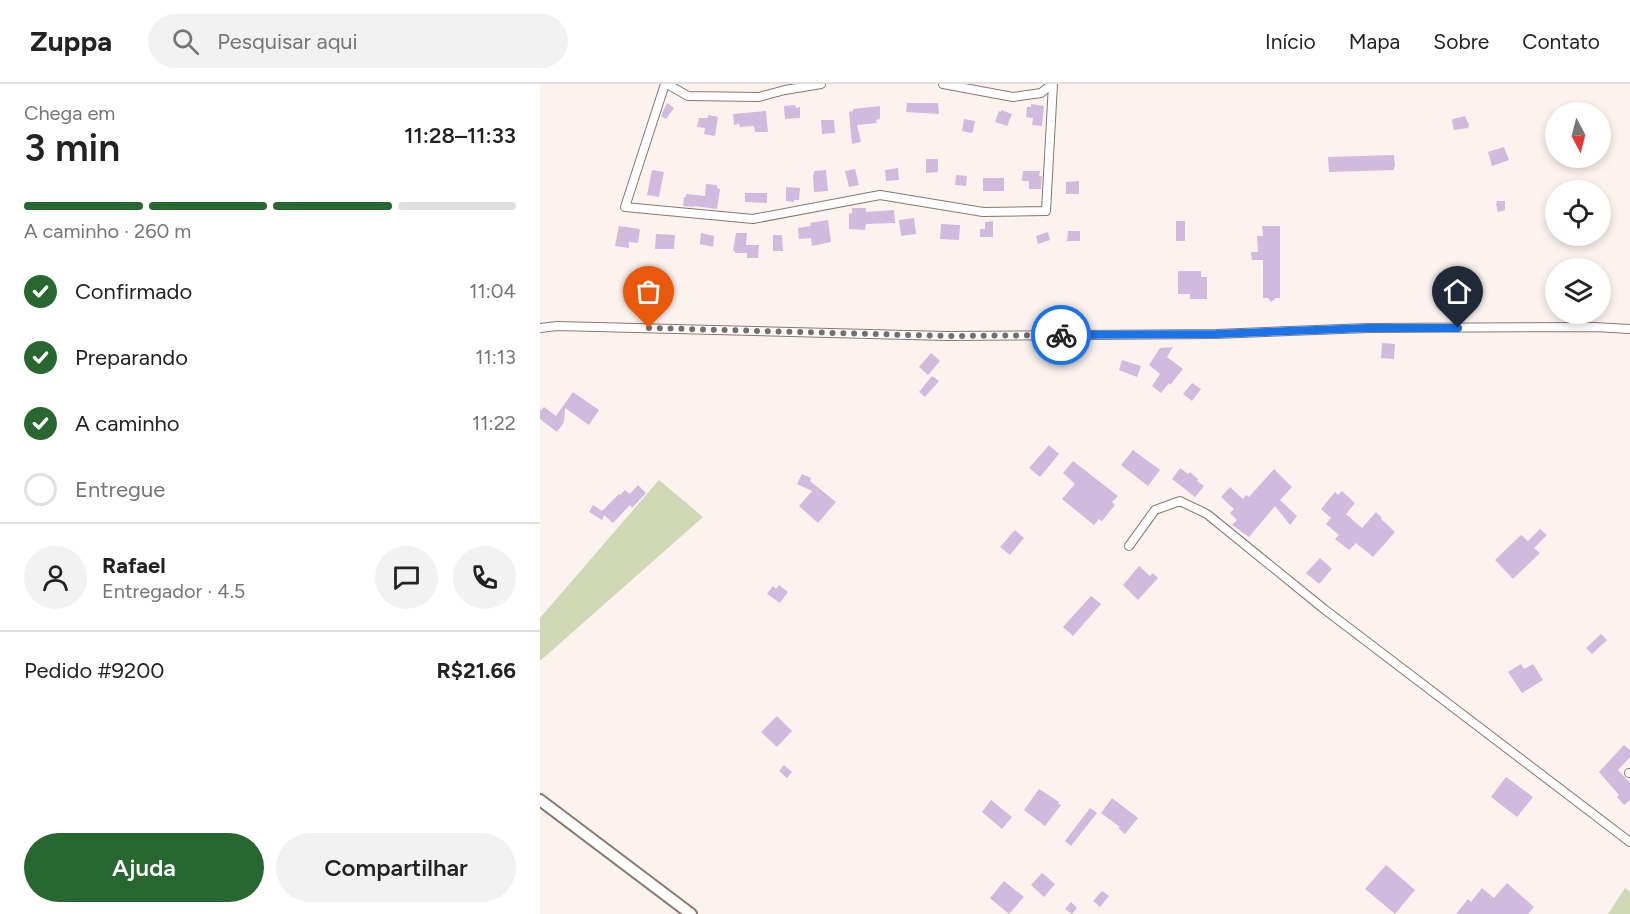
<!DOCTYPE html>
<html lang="pt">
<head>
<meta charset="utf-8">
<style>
	:root { --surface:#fff; --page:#f2f2f2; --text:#222; --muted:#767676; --line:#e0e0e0; --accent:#296730 }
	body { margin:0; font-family:Figtree,sans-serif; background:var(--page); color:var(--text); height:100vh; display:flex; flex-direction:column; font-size:22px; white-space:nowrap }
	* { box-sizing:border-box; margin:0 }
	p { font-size:20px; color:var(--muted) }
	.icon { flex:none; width:33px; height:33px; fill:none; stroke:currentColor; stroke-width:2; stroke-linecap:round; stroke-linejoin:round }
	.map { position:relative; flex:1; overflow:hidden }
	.sheet { display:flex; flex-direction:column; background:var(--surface); width:540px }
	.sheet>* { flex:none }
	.needle { width:39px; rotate:173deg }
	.controls { position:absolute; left:1005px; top:18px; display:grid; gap:12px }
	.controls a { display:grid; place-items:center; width:66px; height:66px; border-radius:50%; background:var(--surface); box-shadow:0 3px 9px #0003; font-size:30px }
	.pin { position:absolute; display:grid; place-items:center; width:51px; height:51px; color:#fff; margin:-62px -26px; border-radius:50% 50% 50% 0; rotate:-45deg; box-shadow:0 0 6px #0007 }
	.pin .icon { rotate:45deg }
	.courier { position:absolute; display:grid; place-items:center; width:60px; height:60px; margin:-30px; border:4px solid #1a73e8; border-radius:50%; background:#fff; color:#222; box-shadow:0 2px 8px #0007 }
	.head em { font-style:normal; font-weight:600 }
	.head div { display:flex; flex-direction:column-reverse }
	.head { display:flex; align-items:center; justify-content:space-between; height:102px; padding:0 24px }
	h1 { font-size:39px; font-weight:600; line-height:45px }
	.bar { display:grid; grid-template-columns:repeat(4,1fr); gap:9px 6px; align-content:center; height:72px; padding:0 24px }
	.bar i { height:8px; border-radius:4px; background:var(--line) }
	.bar .on { background:var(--accent) }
	.bar p { grid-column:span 4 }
	.line { display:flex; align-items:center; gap:15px; padding:0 24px; border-top:2px solid var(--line) }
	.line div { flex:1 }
	.round { display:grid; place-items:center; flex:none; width:63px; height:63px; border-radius:32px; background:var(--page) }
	ol { padding:0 24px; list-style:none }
	li { display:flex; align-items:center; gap:18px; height:66px }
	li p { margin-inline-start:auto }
	li .icon { padding:6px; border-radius:50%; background:var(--accent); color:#fff; stroke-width:4 }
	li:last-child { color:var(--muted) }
	li i { width:33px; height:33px; border:3px solid var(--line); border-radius:50% }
	.button { display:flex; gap:12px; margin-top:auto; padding:12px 24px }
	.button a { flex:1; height:69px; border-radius:36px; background:var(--accent); color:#fff; font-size:24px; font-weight:600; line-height:69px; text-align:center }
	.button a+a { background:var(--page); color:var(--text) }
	header { display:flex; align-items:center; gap:36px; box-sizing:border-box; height:84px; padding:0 30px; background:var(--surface); border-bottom:2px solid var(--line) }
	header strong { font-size:28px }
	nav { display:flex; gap:33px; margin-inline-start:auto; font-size:21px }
	.search { width:420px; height:54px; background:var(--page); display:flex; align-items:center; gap:15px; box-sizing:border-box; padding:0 21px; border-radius:33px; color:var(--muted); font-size:22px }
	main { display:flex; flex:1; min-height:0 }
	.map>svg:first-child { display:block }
	.green { fill:#d1d8b5 }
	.building { fill:#d0badd }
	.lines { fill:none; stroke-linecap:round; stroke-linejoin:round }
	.minor-casing { stroke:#8b776e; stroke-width:10 }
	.tertiary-casing { stroke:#8b776e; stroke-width:14 }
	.minor { stroke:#fff; stroke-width:8 }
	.tertiary { stroke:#fff; stroke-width:10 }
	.done { stroke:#776e6b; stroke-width:6; stroke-dasharray:0 10.8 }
	.route { stroke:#1a73e8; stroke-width:8 }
</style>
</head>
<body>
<header>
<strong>Zuppa</strong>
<div class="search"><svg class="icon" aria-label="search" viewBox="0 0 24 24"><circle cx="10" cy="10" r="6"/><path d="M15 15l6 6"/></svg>Pesquisar aqui</div>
<nav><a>Início</a><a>Mapa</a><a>Sobre</a><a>Contato</a></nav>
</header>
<main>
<section class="sheet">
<div class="head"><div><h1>3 min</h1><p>Chega em</p></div><em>11:28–11:33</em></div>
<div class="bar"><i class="on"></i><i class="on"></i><i class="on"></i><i></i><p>A caminho · 260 m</p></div>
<ol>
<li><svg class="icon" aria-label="check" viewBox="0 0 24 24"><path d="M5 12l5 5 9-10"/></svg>Confirmado<p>11:04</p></li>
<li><svg class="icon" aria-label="check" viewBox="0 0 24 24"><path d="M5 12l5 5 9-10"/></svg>Preparando<p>11:13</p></li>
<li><svg class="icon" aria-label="check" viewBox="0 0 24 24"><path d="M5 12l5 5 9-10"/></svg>A caminho<p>11:22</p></li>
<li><i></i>Entregue</li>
</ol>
<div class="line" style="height:108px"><a class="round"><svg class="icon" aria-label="person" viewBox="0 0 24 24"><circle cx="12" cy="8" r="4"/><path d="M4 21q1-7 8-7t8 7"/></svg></a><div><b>Rafael</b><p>Entregador · 4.5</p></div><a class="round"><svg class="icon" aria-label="chat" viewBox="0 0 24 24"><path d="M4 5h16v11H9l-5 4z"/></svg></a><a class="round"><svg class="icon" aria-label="phone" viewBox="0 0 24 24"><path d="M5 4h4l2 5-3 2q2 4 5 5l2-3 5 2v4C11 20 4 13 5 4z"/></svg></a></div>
<div class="line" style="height:78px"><div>Pedido #9200</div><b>R$21.66</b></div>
<div class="button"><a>Ajuda</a><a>Compartilhar</a></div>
</section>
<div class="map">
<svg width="1090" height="830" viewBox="0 0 1090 830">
	<rect width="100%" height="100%" fill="#fcf3ef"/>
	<g class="green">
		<polygon points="119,396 163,433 0,577 0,534"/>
		<polygon points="1085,804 1090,808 1090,830 1068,830"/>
	</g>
	<g class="building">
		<polygon points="127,19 134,24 126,35 121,32"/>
		<polygon points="367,19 398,19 399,30 366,28"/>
		<polygon points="491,20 504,22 502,42 492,41 493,34 486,33 487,23 491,23"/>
		<polygon points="255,21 256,24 260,23 260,34 245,35 244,22"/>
		<polygon points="340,22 340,35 336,36 337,39 317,41 321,58 312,60 309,28 313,27 313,25"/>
		<polygon points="461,26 472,30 467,42 455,38 459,27 461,28"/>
		<polygon points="226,27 228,48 215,48 214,42 200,43 199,40 194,41 193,30"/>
		<polygon points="168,31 178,33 175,52 164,50 165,44 157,43 159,34 168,34"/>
		<polygon points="925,32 929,41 928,44 914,46 912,37 913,35"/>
		<polygon points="424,35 435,37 433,48 431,49 422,47"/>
		<polygon points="281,36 294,36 295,49 282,50"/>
		<polygon points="964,63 969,76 952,82 948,68"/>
		<polygon points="854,71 855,83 854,83 854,86 789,88 788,73"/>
		<polygon points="386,75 398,75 398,88 386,89"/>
		<polygon points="358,84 359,96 346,97 345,86"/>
		<polygon points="315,85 319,101 309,103 305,87"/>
		<polygon points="112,86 124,88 119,113 107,111"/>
		<polygon points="286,86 288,107 274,108 273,91 274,90 274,87"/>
		<polygon points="483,87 500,87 499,92 502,92 501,105 489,105 489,97 482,97"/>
		<polygon points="416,91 427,92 426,102 415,101"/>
		<rect x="443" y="94" width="21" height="13"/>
		<polygon points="539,97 539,110 526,110 526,98"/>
		<polygon points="166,100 177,101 177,104 180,105 177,125 154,122 154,123 143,122 144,113 146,113 146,110 165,112"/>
		<polygon points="246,103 260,104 259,116 254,116 254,118 246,117"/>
		<polygon points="205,109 227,109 227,119 205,118"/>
		<polygon points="957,117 965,117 965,126 958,128 956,120"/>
		<polygon points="312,124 326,124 326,128 354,126 355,139 326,140 325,146 309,145 309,129 312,130"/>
		<polygon points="374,134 376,150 361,152 359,136"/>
		<polygon points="288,136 291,158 272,162 271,154 259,155 258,144 271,142 270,139"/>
		<polygon points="453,137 453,153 440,153 440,145 445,145 445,138"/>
		<rect x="636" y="137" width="9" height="20"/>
		<polygon points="401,140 420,141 419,156 400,155"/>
		<polygon points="79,142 100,145 98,159 89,158 89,164 75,162"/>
		<polygon points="722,142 740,142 740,214 736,214 731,218 728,214 723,214 723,176 712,176 711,168 718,168 717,152 723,152"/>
		<polygon points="528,147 540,147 540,157 527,157"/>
		<polygon points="508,148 510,156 498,160 496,152"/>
		<polygon points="161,149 174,152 173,163 160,160"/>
		<polygon points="196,149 207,149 206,161 219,161 218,174 207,174 207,169 195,169 195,167 193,167"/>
		<polygon points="116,150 135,151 134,165 115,165"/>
		<polygon points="233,151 242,151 243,167 233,167"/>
		<polygon points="638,187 661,187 661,193 667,193 667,215 650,215 650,210 638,210"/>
		<polygon points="842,259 855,260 854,275 841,274"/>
		<polygon points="633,263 627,273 643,285 630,301 629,299 621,309 612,302 620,290 609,281 620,264"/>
		<polygon points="391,269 400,277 388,291 379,283"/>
		<polygon points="582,276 601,282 597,293 579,286"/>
		<polygon points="392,292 399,297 385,313 379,308"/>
		<polygon points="652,299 661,305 652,317 643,310"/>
		<polygon points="33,308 59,326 49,341 25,324 24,338 17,348 0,335 0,327 4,323 16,332"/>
		<polygon points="509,361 519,370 500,393 489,384"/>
		<polygon points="593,366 620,386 608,402 581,381"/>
		<polygon points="533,377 578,412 572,418 575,421 562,437 559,435 554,441 522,415 535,400 523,389"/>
		<polygon points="640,384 648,390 650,388 658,395 657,397 664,402 655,413 632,395"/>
		<polygon points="734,385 752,403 740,416 757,432 750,441 735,422 709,453 692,441 697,436 690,429 694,425 681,413 690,403 703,415 706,411 709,413"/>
		<polygon points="262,390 271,394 270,397 296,418 278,439 259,422 272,407 257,400"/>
		<polygon points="98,401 106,409 92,424 90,421 73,439 64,431 62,436 49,428 53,421 62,427 79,410 80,411 85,406 90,410"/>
		<polygon points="802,407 815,419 806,430 822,444 836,428 842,434 841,435 855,448 833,473 816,459 809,466 795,455 799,451 786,440 791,434 781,425 795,408 798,411"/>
		<polygon points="1000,445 1007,451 994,464 1000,469 973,495 955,476 981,451 988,457"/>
		<polygon points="475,446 484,454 470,471 460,463"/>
		<polygon points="780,474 792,485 779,500 766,489"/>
		<polygon points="599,482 610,492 613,489 618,494 598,516 583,501"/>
		<polygon points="239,501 248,508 240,519 227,510 233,502 236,505"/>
		<polygon points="551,512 561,520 533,552 523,543"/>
		<polygon points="1061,550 1067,556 1052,570 1046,564"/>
		<polygon points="981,580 984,585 993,580 1003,596 982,609 968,588"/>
		<polygon points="237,632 252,647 237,663 221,648"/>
		<polygon points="1084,661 1090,666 1090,673 1078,686 1090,699 1090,716 1084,721 1077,713 1079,711 1059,688"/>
		<polygon points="244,681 252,688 247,694 239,687"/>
		<polygon points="966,693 993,713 977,733 951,713"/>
		<polygon points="499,705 519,718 518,720 521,721 505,742 484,726"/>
		<polygon points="572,714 598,734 585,750 578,744 580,743 561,729"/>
		<polygon points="451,716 472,733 462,745 442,728"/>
		<polygon points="550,724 557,729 531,762 525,757"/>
		<polygon points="846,781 875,806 855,830 825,805"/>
		<polygon points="502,789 515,800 504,813 491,801"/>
		<polygon points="464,797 484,813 469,830 450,814"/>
		<polygon points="967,799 994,823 988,830 916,830 928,815 931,818 942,804 954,814"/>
		<polygon points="562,807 569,812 560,823 553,817"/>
		<polygon points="531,818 537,824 532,830 525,825"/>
	</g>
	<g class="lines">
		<g class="minor-casing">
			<g id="minor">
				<polyline points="125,0 85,123 213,135 340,111 443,128 506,127 513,0"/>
				<polyline points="127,0 148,12 219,13 245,6 281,0"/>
				<polyline points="403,0 473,13 501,9 512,0"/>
				<polyline points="0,244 17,242 407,252 676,250 828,244 1054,243 1090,245"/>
				<polyline points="589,462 615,426 640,417 667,430 784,525 1090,758"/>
				<polyline points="1089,689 1090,689"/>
			</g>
		</g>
		<g class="tertiary-casing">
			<polyline id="tertiary" points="0,716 151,830"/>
		</g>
		<use href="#minor" class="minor"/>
		<use href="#tertiary" class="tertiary"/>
	</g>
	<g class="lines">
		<polyline class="done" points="109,244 408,252 521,251"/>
		<polyline class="route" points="521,251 676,250 828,244 918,244"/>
	</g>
</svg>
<div class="controls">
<a><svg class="needle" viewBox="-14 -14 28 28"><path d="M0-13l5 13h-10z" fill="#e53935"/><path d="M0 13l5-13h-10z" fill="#767676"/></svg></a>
<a><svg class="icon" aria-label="locate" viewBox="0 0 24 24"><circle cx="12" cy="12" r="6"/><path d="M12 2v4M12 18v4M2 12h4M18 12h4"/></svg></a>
<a><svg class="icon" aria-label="layers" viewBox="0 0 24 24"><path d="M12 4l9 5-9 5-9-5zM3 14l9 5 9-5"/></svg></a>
</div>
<div class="pin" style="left:109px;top:244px;background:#ea580c"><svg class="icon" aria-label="bag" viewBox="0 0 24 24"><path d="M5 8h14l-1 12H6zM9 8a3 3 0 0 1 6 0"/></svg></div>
<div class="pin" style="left:918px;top:244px;background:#1f2937"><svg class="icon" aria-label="home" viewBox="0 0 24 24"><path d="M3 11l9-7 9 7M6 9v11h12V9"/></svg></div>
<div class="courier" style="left:521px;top:251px"><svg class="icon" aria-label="bike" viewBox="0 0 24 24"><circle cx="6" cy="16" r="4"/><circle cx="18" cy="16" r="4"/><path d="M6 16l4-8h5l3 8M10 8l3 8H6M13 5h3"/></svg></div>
</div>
</main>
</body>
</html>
